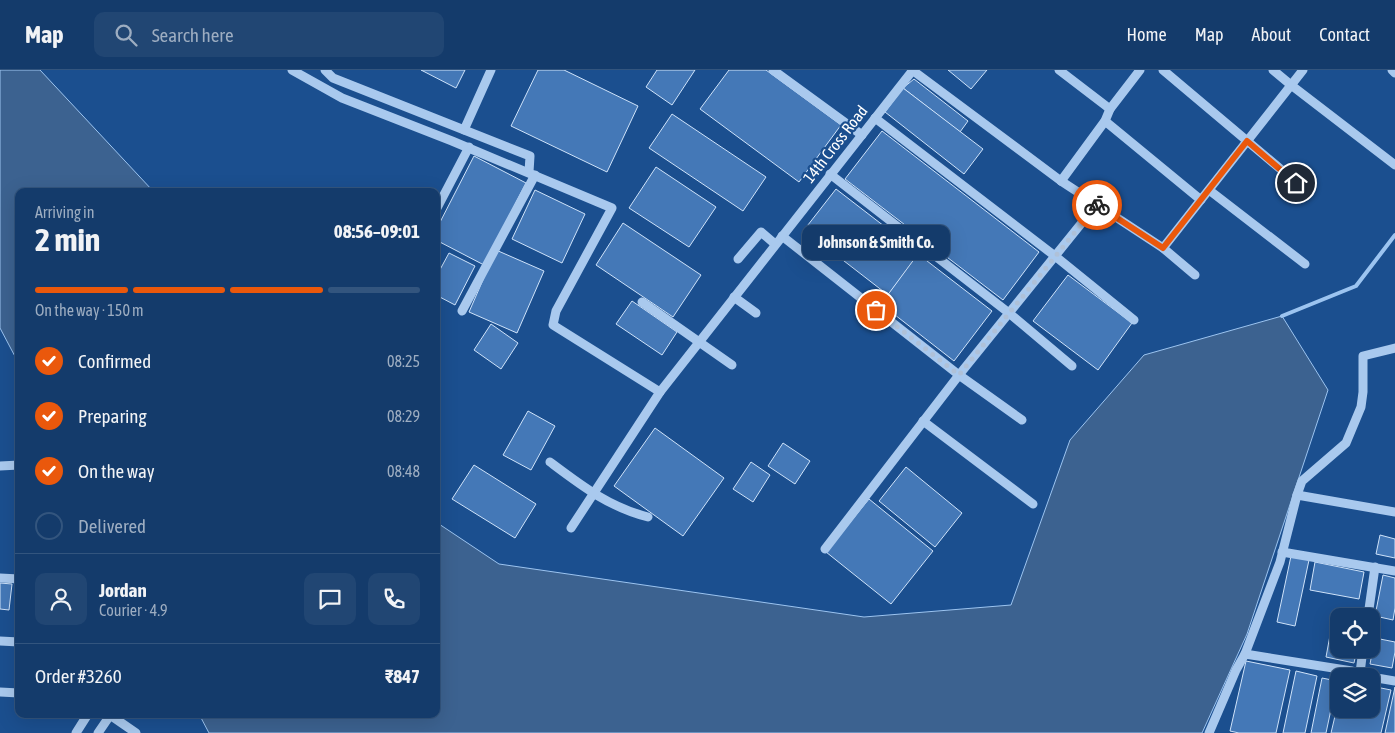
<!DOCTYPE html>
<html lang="en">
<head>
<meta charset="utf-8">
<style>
	:root { --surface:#143b6b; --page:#214673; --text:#f1f3f6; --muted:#9dadc1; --line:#33557e; --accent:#ea580c }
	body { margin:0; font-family:"Asap Condensed",sans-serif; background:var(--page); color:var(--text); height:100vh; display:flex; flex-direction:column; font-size:19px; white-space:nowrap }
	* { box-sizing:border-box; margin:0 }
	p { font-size:16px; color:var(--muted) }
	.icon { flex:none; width:28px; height:28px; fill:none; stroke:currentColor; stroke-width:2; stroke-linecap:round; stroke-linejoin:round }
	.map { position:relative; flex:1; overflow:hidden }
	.side { position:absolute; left:15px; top:118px; width:425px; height:530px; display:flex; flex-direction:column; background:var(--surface); border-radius:10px; box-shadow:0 5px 20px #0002,0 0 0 1px var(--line) }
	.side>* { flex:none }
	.controls { position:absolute; left:1330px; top:538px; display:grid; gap:10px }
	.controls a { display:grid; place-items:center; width:50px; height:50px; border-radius:10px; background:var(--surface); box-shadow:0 5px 20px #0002,0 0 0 1px var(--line); font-size:25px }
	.pin { position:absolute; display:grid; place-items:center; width:42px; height:42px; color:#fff; margin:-21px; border:2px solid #fff; border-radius:50%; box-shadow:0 1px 5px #0007 }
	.courier { position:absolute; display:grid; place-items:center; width:50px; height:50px; margin:-25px; border:4px solid #ea580c; border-radius:50%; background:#fff; color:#222; box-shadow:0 1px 6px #0007 }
	.bubble { position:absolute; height:35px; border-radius:10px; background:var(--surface); box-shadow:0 5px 20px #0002,0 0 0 1px var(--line); font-size:16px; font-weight:700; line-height:35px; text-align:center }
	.overview em { font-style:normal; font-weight:700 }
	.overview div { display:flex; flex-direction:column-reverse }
	.overview { display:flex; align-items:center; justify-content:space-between; height:85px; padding:0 20px }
	h1 { font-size:32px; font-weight:700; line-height:38px }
	.bar { display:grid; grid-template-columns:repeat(4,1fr); gap:8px 5px; align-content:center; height:60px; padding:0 20px }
	.bar i { height:6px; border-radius:4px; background:var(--line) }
	.bar .active { background:var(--accent) }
	.bar p { grid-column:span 4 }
	.line { display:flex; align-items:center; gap:12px; padding:0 20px; border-top:1px solid var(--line) }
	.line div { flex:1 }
	.round { display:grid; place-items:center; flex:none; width:52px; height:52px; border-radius:10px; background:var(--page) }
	ol { padding:0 20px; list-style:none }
	li { display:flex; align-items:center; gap:15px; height:55px }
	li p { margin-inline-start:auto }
	li .icon { padding:5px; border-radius:50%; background:var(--accent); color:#fff; stroke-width:4 }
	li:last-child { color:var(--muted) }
	li i { width:28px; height:28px; border:2px solid var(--line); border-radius:50% }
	header { display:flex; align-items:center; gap:30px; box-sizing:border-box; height:70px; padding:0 25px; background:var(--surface); border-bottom:1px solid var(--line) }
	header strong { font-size:24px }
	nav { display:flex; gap:28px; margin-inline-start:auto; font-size:18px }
	.search { width:350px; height:45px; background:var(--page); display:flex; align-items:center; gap:12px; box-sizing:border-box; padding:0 18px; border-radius:10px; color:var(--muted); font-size:19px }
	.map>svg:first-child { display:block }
	.water { fill:#3c6290; stroke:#9cc4f0 }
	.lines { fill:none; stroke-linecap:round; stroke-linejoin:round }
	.stream { stroke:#9cc4f0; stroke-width:4 }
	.building { fill:#4478b7; stroke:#cfe3fa }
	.minor { stroke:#a9c9ee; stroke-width:9 }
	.done { stroke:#afc1d8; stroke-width:5; stroke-dasharray:0 9 }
	.route { stroke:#ea580c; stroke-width:6 }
	.labels { text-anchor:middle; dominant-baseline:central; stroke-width:4.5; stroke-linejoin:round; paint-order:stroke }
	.street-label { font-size:16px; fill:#fff; stroke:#1b4f8f }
</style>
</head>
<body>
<header>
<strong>Map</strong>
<div class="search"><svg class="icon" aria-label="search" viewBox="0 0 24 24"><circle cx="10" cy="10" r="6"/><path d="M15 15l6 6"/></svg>Search here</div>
<nav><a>Home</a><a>Map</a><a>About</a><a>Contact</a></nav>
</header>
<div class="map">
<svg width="1395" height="663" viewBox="0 0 1395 663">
	<rect width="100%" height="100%" fill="#1b4f8f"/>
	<g class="water">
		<polygon points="0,0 40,0 153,121 19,121 19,294 0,258"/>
		<polygon points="1282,246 1328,320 1247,564 1202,663 209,663 199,644 436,644 436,452 499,494 864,547 1011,535 1070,370 1144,285"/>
	</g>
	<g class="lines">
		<polyline class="stream" points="1282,246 1356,216 1395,165"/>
	</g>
	<g class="building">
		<polygon points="421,0 465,0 456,18"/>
		<polygon points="538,0 564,0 638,36 607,102 511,56"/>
		<polygon points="657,0 695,0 672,35 646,17"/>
		<polygon points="729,0 766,0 841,55 799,112 700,39"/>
		<polygon points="948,0 987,0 971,19"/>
		<polygon points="914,9 968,51 960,62 903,18"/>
		<polygon points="903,18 983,79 964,104 885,42"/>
		<polygon points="672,44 766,107 743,141 649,78"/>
		<polygon points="882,61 1039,182 1003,230 845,109"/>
		<polygon points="474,86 526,113 484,195 436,170 436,160"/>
		<polygon points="656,97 716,137 689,177 629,138"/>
		<polygon points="836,119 919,183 888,225 804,160"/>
		<polygon points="535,120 585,144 562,193 512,169"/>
		<polygon points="623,153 701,205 673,247 596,195"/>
		<polygon points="496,180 544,201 517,263 469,242"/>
		<polygon points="449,183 475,196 455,235 436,225 436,207"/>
		<polygon points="918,184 992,241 954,291 881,234"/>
		<polygon points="1068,205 1132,253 1098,300 1033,251"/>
		<polygon points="632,231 677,262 662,285 616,254"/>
		<polygon points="491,254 518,273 501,299 474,280"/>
		<polygon points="528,341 555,356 531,400 503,385"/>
		<polygon points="655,358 724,408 683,466 614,416"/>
		<polygon points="783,373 810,391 795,414 768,396"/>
		<polygon points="751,392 770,405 753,432 733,419"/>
		<polygon points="474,395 536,434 515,468 452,429"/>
		<polygon points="906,397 962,443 935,477 879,431"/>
		<polygon points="869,429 933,481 891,534 826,482"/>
		<polygon points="1380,465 1395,469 1395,488 1376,484"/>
		<polygon points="1291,486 1309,490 1295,556 1277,552"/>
		<polygon points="1315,492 1364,502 1359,529 1310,520"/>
		<polygon points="1383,505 1395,508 1395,538 1393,550 1375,546"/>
		<polygon points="0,513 12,514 9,540 0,539"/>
		<polygon points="1331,560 1339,562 1339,579 1357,579 1354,593 1326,587"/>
		<polygon points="1375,568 1395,572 1395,582 1392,598 1370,594"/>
		<polygon points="1246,591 1290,600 1276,663 1239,663 1230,661"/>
		<polygon points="1296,601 1317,606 1305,663 1283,663"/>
		<polygon points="1322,608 1337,611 1326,663 1311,663"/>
		<polygon points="1371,616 1391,620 1381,663 1331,663 1339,629 1339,639 1371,639"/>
		<polygon points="1395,617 1395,663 1385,663"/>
	</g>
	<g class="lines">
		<g class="minor">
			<polyline points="292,0 342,28 452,71 612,138 556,241 553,255 660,322"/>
			<polyline points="325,0 333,8 530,86 529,102"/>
			<polyline points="773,0 862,65"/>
			<polyline points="912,0 1061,111 1163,178 1195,205"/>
			<polyline points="1059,0 1110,39"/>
			<polyline points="1163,0 1309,123"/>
			<polyline points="1273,0 1291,15 1395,95"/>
			<polyline points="1392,0 1395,3"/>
			<polyline points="875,48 1055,186 1134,250"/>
			<polyline points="1105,51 1201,130"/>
			<polyline points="464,60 491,0"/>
			<polyline points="830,104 1009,243 1072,296"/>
			<polyline points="1061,111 1105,51 1110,39 1140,0"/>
			<polyline points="1209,120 1305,194"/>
			<polyline points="436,140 469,77"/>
			<polyline points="782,166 959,305 1022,350"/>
			<polyline points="1163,178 1303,0"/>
			<polyline points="738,189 761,162 775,174"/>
			<polyline points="734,227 756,243"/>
			<polyline points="642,232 732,295"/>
			<polyline points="462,241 535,105"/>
			<polyline points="1395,278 1363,286 1363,322 1361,337 1346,373 1302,411 1297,425 1395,442"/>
			<polyline points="923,351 1033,434"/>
			<path d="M550,392C582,416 609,437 648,447"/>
			<polyline points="0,396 19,395"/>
			<polyline points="571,458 660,322 913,0"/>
			<polyline points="825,479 959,305 1097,134"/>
			<polyline points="1282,482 1395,501"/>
			<polyline points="0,508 19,509"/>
			<polyline points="1368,546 1375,497"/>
			<polyline points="0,571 19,572"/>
			<polyline points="1245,584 1352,601 1369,606"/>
			<polyline points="1360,603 1363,579"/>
			<polyline points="1371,607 1395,611"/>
			<polyline points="0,622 19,623"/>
			<polyline points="110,645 136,663"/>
			<polyline points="76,663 88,644"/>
			<polyline points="98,663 111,644"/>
			<polyline points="1209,663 1236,600 1245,584 1280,492 1297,425"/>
		</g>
	</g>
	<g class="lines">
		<polyline class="done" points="876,240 959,305 1097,135"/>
		<polyline class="route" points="1097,135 1163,178 1247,71 1296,113"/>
	</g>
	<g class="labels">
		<g class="street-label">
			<text transform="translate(835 74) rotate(-52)">14th Cross Road</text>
		</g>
	</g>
</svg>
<div class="controls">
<a><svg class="icon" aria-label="locate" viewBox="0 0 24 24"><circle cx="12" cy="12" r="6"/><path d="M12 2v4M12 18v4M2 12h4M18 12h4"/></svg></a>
<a><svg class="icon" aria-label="layers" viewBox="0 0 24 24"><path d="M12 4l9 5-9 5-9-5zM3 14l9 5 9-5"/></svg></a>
</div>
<div class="pin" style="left:876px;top:240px;background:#ea580c"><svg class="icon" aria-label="bag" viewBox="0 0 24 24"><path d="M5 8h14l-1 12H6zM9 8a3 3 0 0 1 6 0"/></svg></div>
<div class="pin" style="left:1296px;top:113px;background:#1f2937"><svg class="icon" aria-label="home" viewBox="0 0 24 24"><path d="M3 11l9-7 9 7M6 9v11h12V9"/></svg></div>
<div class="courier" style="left:1097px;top:135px"><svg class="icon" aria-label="bike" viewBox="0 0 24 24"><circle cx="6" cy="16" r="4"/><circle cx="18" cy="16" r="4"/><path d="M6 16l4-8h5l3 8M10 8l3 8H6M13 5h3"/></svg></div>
<div class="bubble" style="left:802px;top:155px;width:148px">Johnson &amp; Smith Co.</div>
<section class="side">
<div class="overview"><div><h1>2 min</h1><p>Arriving in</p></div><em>08:56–09:01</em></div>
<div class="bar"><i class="active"></i><i class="active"></i><i class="active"></i><i></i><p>On the way · 150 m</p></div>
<ol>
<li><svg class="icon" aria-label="check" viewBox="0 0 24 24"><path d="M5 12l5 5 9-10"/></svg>Confirmed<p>08:25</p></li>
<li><svg class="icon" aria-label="check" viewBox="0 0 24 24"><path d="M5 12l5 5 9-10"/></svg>Preparing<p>08:29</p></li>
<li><svg class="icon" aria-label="check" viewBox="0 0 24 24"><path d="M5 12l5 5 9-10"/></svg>On the way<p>08:48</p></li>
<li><i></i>Delivered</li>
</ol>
<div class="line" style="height:90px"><a class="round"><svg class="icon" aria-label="person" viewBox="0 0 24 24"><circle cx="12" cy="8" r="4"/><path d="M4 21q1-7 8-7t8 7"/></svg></a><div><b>Jordan</b><p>Courier · 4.9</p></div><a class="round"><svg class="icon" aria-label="chat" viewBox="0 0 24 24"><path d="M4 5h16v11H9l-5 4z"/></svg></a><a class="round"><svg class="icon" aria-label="phone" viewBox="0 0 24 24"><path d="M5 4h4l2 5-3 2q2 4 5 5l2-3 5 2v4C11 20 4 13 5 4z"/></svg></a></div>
<div class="line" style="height:65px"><div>Order #3260</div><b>₹847</b></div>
</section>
</div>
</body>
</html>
